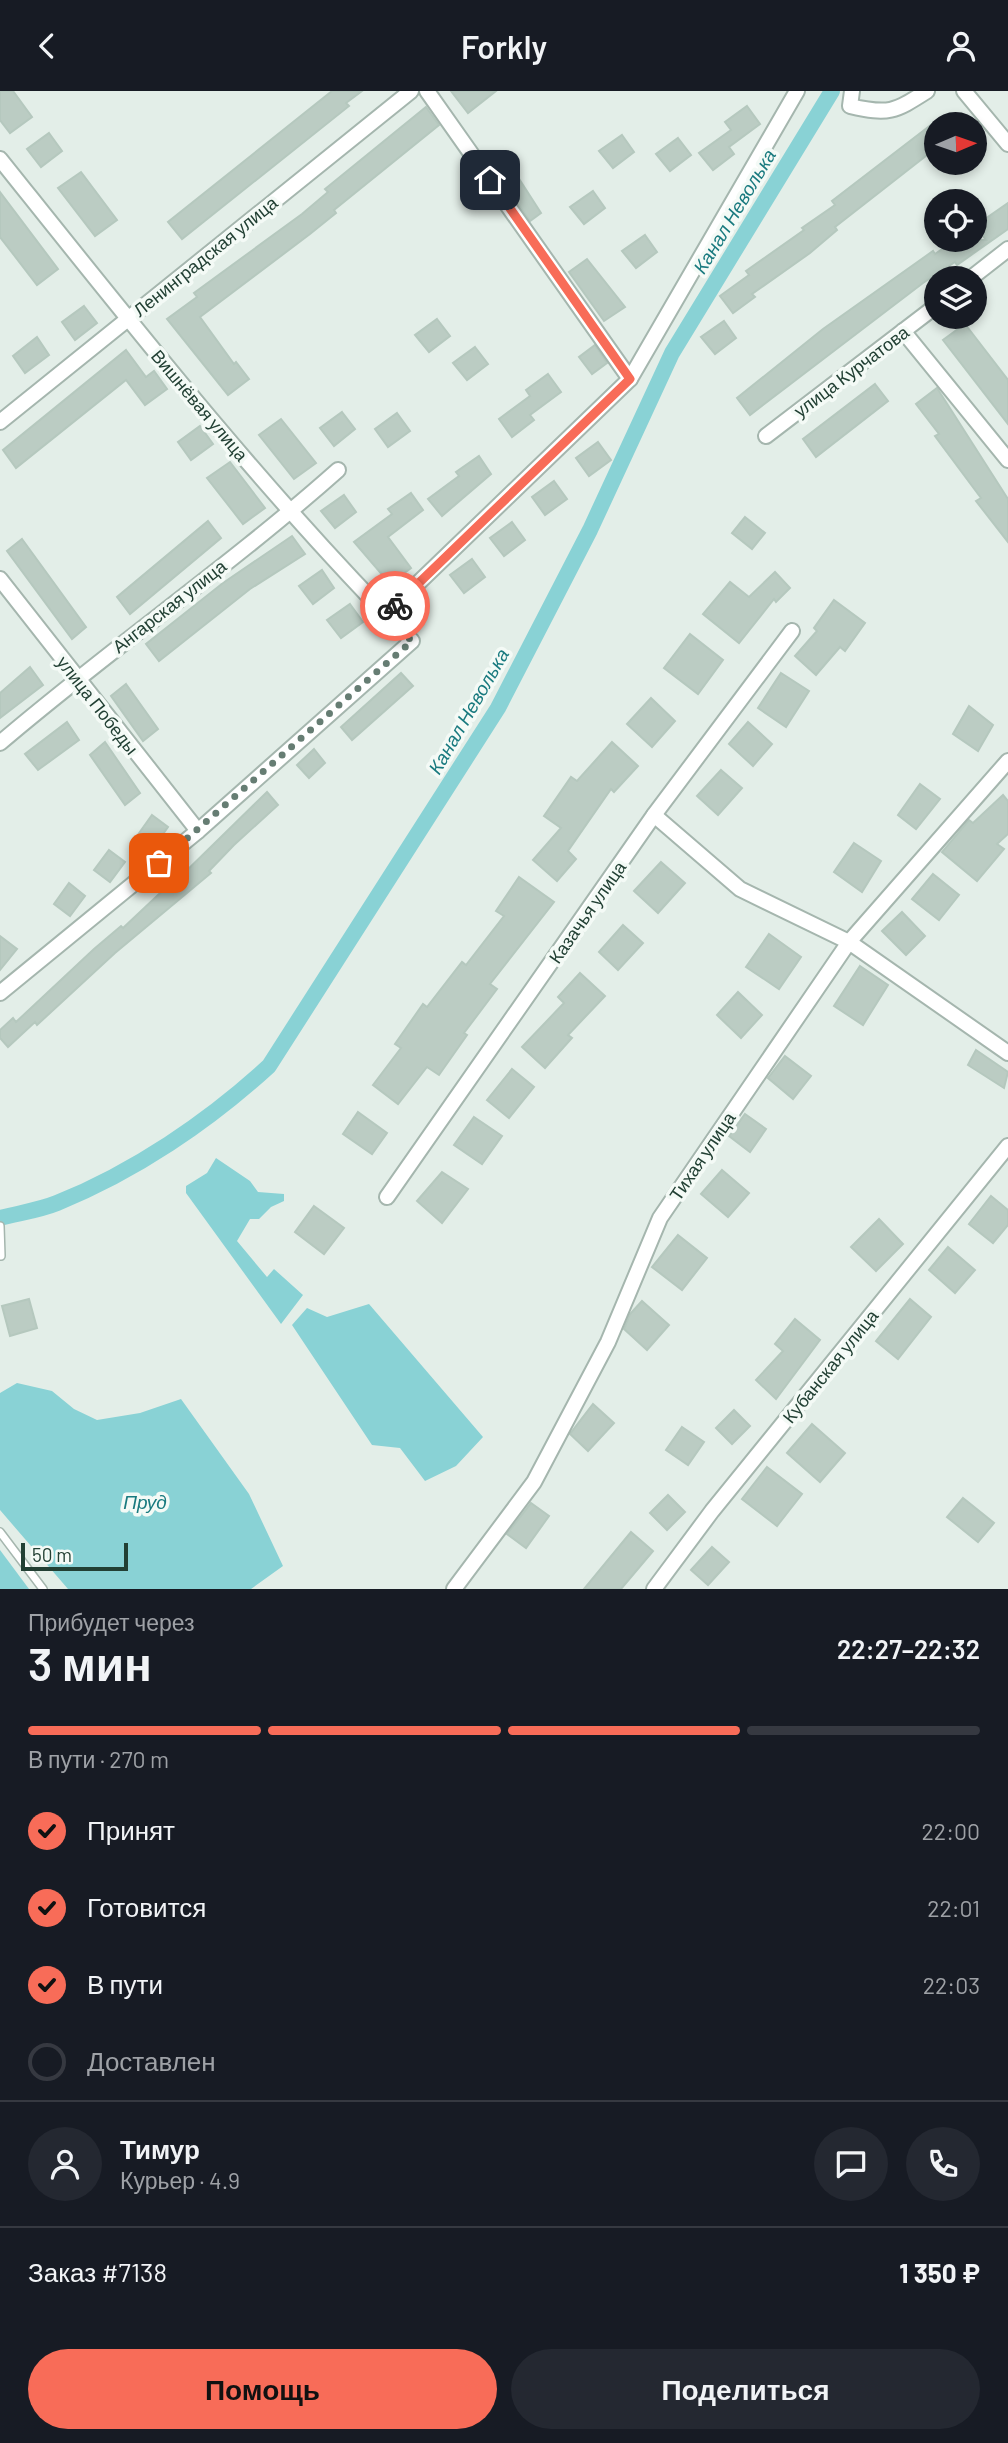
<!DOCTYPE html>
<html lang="ru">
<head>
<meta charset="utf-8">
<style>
	:root { --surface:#171b24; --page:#242831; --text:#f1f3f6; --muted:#9ea1a6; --line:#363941; --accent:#f86c58 }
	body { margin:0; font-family:Barlow,sans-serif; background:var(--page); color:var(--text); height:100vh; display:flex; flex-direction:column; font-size:26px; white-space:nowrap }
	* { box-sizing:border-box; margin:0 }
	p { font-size:23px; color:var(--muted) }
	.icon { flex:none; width:38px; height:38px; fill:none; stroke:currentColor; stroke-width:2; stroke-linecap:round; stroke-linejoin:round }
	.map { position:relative; height:1498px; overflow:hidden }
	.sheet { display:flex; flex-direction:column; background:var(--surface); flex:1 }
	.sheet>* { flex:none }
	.needle { width:46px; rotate:88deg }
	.buttons { position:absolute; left:924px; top:21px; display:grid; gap:14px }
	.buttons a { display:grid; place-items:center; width:63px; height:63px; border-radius:50%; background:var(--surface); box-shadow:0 4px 10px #0003; font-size:35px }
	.scale { position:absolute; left:21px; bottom:18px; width:107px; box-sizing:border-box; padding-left:7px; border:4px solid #224034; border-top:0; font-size:19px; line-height:24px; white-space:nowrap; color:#224034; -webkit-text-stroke:5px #f4faf6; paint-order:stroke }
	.pin { position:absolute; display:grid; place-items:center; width:60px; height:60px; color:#fff; margin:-30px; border-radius:14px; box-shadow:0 4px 10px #0006 }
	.courier { position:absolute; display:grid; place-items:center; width:70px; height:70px; margin:-35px; border:5px solid #f86c58; border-radius:50%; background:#fff; color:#222; box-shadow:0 2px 9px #0007 }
	.summary em { font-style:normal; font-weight:600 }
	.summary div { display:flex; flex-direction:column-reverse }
	.summary { display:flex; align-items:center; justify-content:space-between; height:119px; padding:0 28px }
	h1 { font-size:46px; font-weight:600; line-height:52px }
	.bar { display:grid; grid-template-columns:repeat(4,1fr); gap:10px 7px; align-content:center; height:84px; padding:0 28px }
	.bar i { height:9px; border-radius:5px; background:var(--line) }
	.bar .selected { background:var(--accent) }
	.bar p { grid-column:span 4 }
	.line { display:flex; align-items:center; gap:18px; padding:0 28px; border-top:2px solid var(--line) }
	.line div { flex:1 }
	.round { display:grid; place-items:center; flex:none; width:74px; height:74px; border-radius:37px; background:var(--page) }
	ol { padding:0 28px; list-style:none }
	li { display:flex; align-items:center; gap:21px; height:77px }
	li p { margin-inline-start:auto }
	li .icon { padding:7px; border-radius:50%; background:var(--accent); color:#111; stroke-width:4 }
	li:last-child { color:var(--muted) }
	li i { width:38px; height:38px; border:4px solid var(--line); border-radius:50% }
	.action { display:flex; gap:14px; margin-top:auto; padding:14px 28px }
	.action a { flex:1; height:80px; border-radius:42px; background:var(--accent); color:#111; font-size:28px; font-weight:600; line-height:80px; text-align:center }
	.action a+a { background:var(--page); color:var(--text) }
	header { display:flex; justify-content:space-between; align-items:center; height:91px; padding:0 28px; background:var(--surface); font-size:32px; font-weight:600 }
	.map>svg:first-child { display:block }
	.water { fill:#89d2d5 }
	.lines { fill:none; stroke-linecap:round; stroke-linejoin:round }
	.canal { stroke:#89d2d5; stroke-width:16 }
	.building { fill:#bbccc3; stroke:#b5c8be; stroke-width:2 }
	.service-casing { stroke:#a5b6ae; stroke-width:10 }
	.minor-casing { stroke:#a5b6ae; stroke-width:18 }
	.service { stroke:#fff; stroke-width:7 }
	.minor { stroke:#fff; stroke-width:14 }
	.done { stroke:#667d73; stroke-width:7; stroke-dasharray:0 12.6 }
	.route { stroke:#f86c58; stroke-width:9 }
	.labels { text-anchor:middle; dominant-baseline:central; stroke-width:7; stroke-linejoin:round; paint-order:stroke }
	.street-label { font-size:18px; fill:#224034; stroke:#f4faf6 }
	.water-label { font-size:19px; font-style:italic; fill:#197a7f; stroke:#f4faf6 }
</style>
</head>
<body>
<header><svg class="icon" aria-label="back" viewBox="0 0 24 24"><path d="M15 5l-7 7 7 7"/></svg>Forkly<svg class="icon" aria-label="person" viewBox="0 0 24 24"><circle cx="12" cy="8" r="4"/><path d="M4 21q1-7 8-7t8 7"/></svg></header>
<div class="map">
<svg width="1008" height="1498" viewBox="0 0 1008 1498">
	<rect width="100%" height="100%" fill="#e3eee8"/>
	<g class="water">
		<polygon points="216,1067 250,1090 258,1101 284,1103 284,1110 271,1116 259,1128 250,1128 237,1150 267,1186 274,1178 303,1204 281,1233 186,1102 186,1095 207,1082"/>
		<polygon points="369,1213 483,1346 456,1375 425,1390 400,1357 372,1354 292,1234 307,1217 327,1226"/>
		<polygon points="17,1292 52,1300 74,1318 97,1329 140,1322 181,1308 249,1403 283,1475 251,1498 68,1498 0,1419 0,1302"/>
		<polygon points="0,1459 29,1498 0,1498"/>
	</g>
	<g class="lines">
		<path class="canal" d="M0,1127C19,1122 40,1119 57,1112C134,1081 208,1031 269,975L498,617L590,439L672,262L832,0"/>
	</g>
	<g class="building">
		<polygon points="0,0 13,0 32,26 10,42 0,29"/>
		<polygon points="332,0 362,0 346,12 349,15 182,148 168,131"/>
		<polygon points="451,0 496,0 468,22"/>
		<polygon points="747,15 760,33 729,56 734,63 713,79 699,62 731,39 725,31"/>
		<polygon points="426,16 439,34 334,119 336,122 310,143 200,226 234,273 236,271 249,288 228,304 167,228 197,206 194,202 302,123 328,101 325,98"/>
		<polygon points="936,30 936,57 835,136 837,139 810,162 752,203 755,206 733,222 720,205 749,184 746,180 804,139 802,137 835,114 832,110"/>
		<polygon points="49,42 62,60 41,76 27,58"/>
		<polygon points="622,44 634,61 613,77 599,60"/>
		<polygon points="678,47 691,64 670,80 656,63"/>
		<polygon points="507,69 541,122 530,130 494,78"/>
		<polygon points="81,81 117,129 95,145 58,97"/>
		<polygon points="593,100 605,117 584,133 570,116"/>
		<polygon points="0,101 58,178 37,194 0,146"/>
		<polygon points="1008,112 1008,138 957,174 955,171 923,192 750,324 737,307 823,238 933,160 935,163 955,149 986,149 975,135"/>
		<polygon points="645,144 657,161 636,177 622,160"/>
		<polygon points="587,168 625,216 604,230 569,181"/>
		<polygon points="84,215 97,232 75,249 62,231"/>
		<polygon points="437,228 450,245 429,261 415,244"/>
		<polygon points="724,230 736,247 715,263 701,246"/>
		<polygon points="965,233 1008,289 1008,333 943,249"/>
		<polygon points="37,246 49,264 25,282 13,265"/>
		<polygon points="595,254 607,272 592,283 579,266"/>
		<polygon points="475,256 488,273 467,289 453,272"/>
		<polygon points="126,259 146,286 154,280 167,298 145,314 126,289 16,377 3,359"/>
		<polygon points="548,283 561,301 530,324 534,329 512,346 499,328 530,305 526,299"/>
		<polygon points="875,293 888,310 816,366 803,348"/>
		<polygon points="937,297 1008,408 1008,451 976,410 981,407 935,345 939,343 916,313"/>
		<polygon points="342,321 355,338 334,355 320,337"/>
		<polygon points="397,322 410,340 388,356 375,338"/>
		<polygon points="281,328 316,372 294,388 259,344"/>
		<polygon points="200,335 213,353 191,369 178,351"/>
		<polygon points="598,351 611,369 589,385 576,367"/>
		<polygon points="479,365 491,383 442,425 428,408 459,385 456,381"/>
		<polygon points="230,371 265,417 243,433 207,387"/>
		<polygon points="554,390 567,408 545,424 532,406"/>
		<polygon points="411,402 423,419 388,446 411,477 390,493 354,451 392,423 388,418"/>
		<polygon points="344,404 356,421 335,437 321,420"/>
		<polygon points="745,426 765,442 752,458 732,442"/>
		<polygon points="208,430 221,447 130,523 117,506"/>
		<polygon points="512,431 525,449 504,465 490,447"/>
		<polygon points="292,445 305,463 250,498 159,570 146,553 223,492"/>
		<polygon points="22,448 86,536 72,548 7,460"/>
		<polygon points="472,468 485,486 464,502 450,484"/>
		<polygon points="322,479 334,497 313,513 299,495"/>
		<polygon points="775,481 790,497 776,511 774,508 739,552 703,523 730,491 749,506"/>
		<polygon points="834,509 865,532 845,560 840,556 816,584 795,565 817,540 814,537"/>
		<polygon points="350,513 363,531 341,547 327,529"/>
		<polygon points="690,543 723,569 698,603 664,577"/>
		<polygon points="30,576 43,594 0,627 0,602"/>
		<polygon points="401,582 413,595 352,649 341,636"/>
		<polygon points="781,582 809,600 786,636 758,617"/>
		<polygon points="126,593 158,638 143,650 111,605"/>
		<polygon points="651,607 675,630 652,656 627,633"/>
		<polygon points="969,615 993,634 978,660 953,643"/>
		<polygon points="67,631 79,649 38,679 25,663"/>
		<polygon points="748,631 772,653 753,675 729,653"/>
		<polygon points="105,651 140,702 125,714 90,664"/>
		<polygon points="612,651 638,675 614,701 611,698 568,760 576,768 557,790 533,769 561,737 544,725 571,686 577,690"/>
		<polygon points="314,658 325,672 309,687 297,674"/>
		<polygon points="721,679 742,697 718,724 697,705"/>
		<polygon points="920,693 940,708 916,738 898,724"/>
		<polygon points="267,701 278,714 234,754 209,780 211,782 115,862 37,934 35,931 8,956 0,947 0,939 13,927 16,931 94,858 121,835 123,837 173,790 174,792"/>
		<polygon points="1003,704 1008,710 1008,743 997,753 1004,758 977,790 942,761 969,729 973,732"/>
		<polygon points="152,724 168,736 153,757 137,745"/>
		<polygon points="854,752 881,770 862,801 834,781"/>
		<polygon points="109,759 125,771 110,791 94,779"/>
		<polygon points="661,771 685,792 658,822 634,800"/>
		<polygon points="933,783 959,804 939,829 912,808"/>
		<polygon points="519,786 554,811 490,893 497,898 464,942 467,944 439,984 427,976 398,1013 373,994 401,957 395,953 423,913 427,916 462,871 466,874 504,825 496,820"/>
		<polygon points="69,792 85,805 70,825 54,813"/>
		<polygon points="902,821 925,845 906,864 882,840"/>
		<polygon points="623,834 643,852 618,879 599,861"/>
		<polygon points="769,843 801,866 779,898 746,876"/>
		<polygon points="0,845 17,858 0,879"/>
		<polygon points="860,875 888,894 863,934 834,915"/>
		<polygon points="580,882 605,905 568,944 572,947 545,977 522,956 564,912 558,906"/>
		<polygon points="738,901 762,924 741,947 717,924"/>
		<polygon points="976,959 1008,981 1004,997 968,974"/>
		<polygon points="785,965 811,985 793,1008 768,987"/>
		<polygon points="512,978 534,996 509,1027 487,1009"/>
		<polygon points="358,1021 387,1042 372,1063 343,1043"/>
		<polygon points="745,1023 766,1038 750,1061 729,1045"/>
		<polygon points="474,1026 502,1045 482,1073 454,1054"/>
		<polygon points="722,1079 749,1102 728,1126 701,1103"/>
		<polygon points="442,1081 468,1098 442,1132 417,1110"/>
		<polygon points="991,1105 1008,1119 1008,1134 993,1152 969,1133"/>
		<polygon points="314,1115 344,1137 324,1163 295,1141"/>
		<polygon points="879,1128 903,1153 876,1180 851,1156"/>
		<polygon points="678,1144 707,1167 682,1199 652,1176"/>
		<polygon points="948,1156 975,1179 955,1202 929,1179"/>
		<polygon points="29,1208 37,1237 10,1245 2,1215"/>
		<polygon points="910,1208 931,1226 898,1268 876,1250"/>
		<polygon points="642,1210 669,1234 647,1259 624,1238 630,1223"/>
		<polygon points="795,1228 820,1249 776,1308 756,1289 783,1260 775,1253"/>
		<polygon points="593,1313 614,1332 588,1360 570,1343"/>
		<polygon points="734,1319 750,1335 732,1353 716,1337"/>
		<polygon points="812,1333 845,1362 820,1391 787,1362"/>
		<polygon points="682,1336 704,1351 688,1374 666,1359"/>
		<polygon points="767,1376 802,1403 777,1435 742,1408"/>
		<polygon points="668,1404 685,1421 667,1439 650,1422"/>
		<polygon points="963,1407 994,1432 978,1451 947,1426"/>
		<polygon points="531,1412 549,1425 526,1457 507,1443"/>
		<polygon points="631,1441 653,1460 621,1498 584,1498"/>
		<polygon points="712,1456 729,1471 708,1494 691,1479"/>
	</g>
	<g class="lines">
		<g class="service-casing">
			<g id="service">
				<polyline points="0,1135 1,1165"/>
				<polyline points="0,1441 43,1498"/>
			</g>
		</g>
		<g class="minor-casing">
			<g id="minor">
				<polyline points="427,0 630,288"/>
				<path d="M852,0L850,15C889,24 894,21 927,0"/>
				<polyline points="964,0 1008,53"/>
				<path d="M0,68C132,233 263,400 412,550L198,740L0,902"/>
				<polyline points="971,187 1008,158"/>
				<polyline points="903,240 1008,369"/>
				<polyline points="0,331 411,0"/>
				<polyline points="766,345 936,215"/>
				<polyline points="0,488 198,740"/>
				<polyline points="385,524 630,288 797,0"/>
				<path d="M0,652C110,558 230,475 338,379"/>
				<polyline points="654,724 740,798 849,851 1008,962"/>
				<polyline points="387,1106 654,724 792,540"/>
				<polyline points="454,1498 534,1391 608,1251 660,1127 849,851 1008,670"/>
				<polyline points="654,1498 712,1420 1008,1055"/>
			</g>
		</g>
		<use href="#service" class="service"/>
		<use href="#minor" class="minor"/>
	</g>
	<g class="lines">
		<polyline class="done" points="159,772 412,550 385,524 395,515"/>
		<polyline class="route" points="395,515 630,288 490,89"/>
	</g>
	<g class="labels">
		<g class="street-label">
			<text transform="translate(205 165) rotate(-39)">Ленинградская улица</text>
			<text transform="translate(851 280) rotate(-37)">улица Курчатова</text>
			<text transform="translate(200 314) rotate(50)">Вишнёвая улица</text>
			<text transform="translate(169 515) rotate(-38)">Ангарская улица</text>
			<text transform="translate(98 614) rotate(52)">улица Победы</text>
			<text transform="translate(587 821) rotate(-55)">Казачья улица</text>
			<text transform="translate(702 1065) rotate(-56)">Тихая улица</text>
			<text transform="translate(830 1275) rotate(-51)">Кубанская улица</text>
		</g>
		<g class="water-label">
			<text transform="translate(734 120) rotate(-59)">Канал Неволька</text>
			<text transform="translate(468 620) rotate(-60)">Канал Неволька</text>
			<text x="145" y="1410">Пруд</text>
		</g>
	</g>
</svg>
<div class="buttons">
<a><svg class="needle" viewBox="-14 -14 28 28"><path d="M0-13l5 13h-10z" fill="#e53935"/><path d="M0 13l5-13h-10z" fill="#9ea1a6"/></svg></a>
<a><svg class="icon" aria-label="locate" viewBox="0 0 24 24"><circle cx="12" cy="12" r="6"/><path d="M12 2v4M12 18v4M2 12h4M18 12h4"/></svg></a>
<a><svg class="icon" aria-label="layers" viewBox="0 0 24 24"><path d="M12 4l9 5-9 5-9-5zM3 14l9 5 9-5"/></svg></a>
</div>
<div class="scale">50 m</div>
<div class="pin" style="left:159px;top:772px;background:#ea580c"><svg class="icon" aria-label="bag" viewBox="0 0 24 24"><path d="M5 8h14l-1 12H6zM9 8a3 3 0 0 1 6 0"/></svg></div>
<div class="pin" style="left:490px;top:89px;background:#1f2937"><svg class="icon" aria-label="home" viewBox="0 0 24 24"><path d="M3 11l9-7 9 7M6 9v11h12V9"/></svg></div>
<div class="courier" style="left:395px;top:515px"><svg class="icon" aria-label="bike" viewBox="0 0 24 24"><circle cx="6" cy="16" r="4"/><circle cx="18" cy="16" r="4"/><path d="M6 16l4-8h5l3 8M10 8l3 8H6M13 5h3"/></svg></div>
</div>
<section class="sheet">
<div class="summary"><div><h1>3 мин</h1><p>Прибудет через</p></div><em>22:27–22:32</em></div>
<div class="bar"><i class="selected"></i><i class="selected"></i><i class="selected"></i><i></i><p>В пути · 270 m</p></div>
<ol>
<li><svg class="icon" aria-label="check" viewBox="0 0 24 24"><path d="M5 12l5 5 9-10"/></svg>Принят<p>22:00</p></li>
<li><svg class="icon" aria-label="check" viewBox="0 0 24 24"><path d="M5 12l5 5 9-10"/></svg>Готовится<p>22:01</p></li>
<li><svg class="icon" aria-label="check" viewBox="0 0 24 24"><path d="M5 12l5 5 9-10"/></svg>В пути<p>22:03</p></li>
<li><i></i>Доставлен</li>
</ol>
<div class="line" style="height:126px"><a class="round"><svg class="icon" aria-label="person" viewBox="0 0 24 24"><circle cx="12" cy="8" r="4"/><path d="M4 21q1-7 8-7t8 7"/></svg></a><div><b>Тимур</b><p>Курьер · 4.9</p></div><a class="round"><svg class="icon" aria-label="chat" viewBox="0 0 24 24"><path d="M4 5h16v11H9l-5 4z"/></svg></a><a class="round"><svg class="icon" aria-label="phone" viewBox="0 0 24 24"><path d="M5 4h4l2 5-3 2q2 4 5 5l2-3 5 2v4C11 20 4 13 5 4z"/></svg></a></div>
<div class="line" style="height:91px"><div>Заказ #7138</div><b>1 350 ₽</b></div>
<div class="action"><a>Помощь</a><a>Поделиться</a></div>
</section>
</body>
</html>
